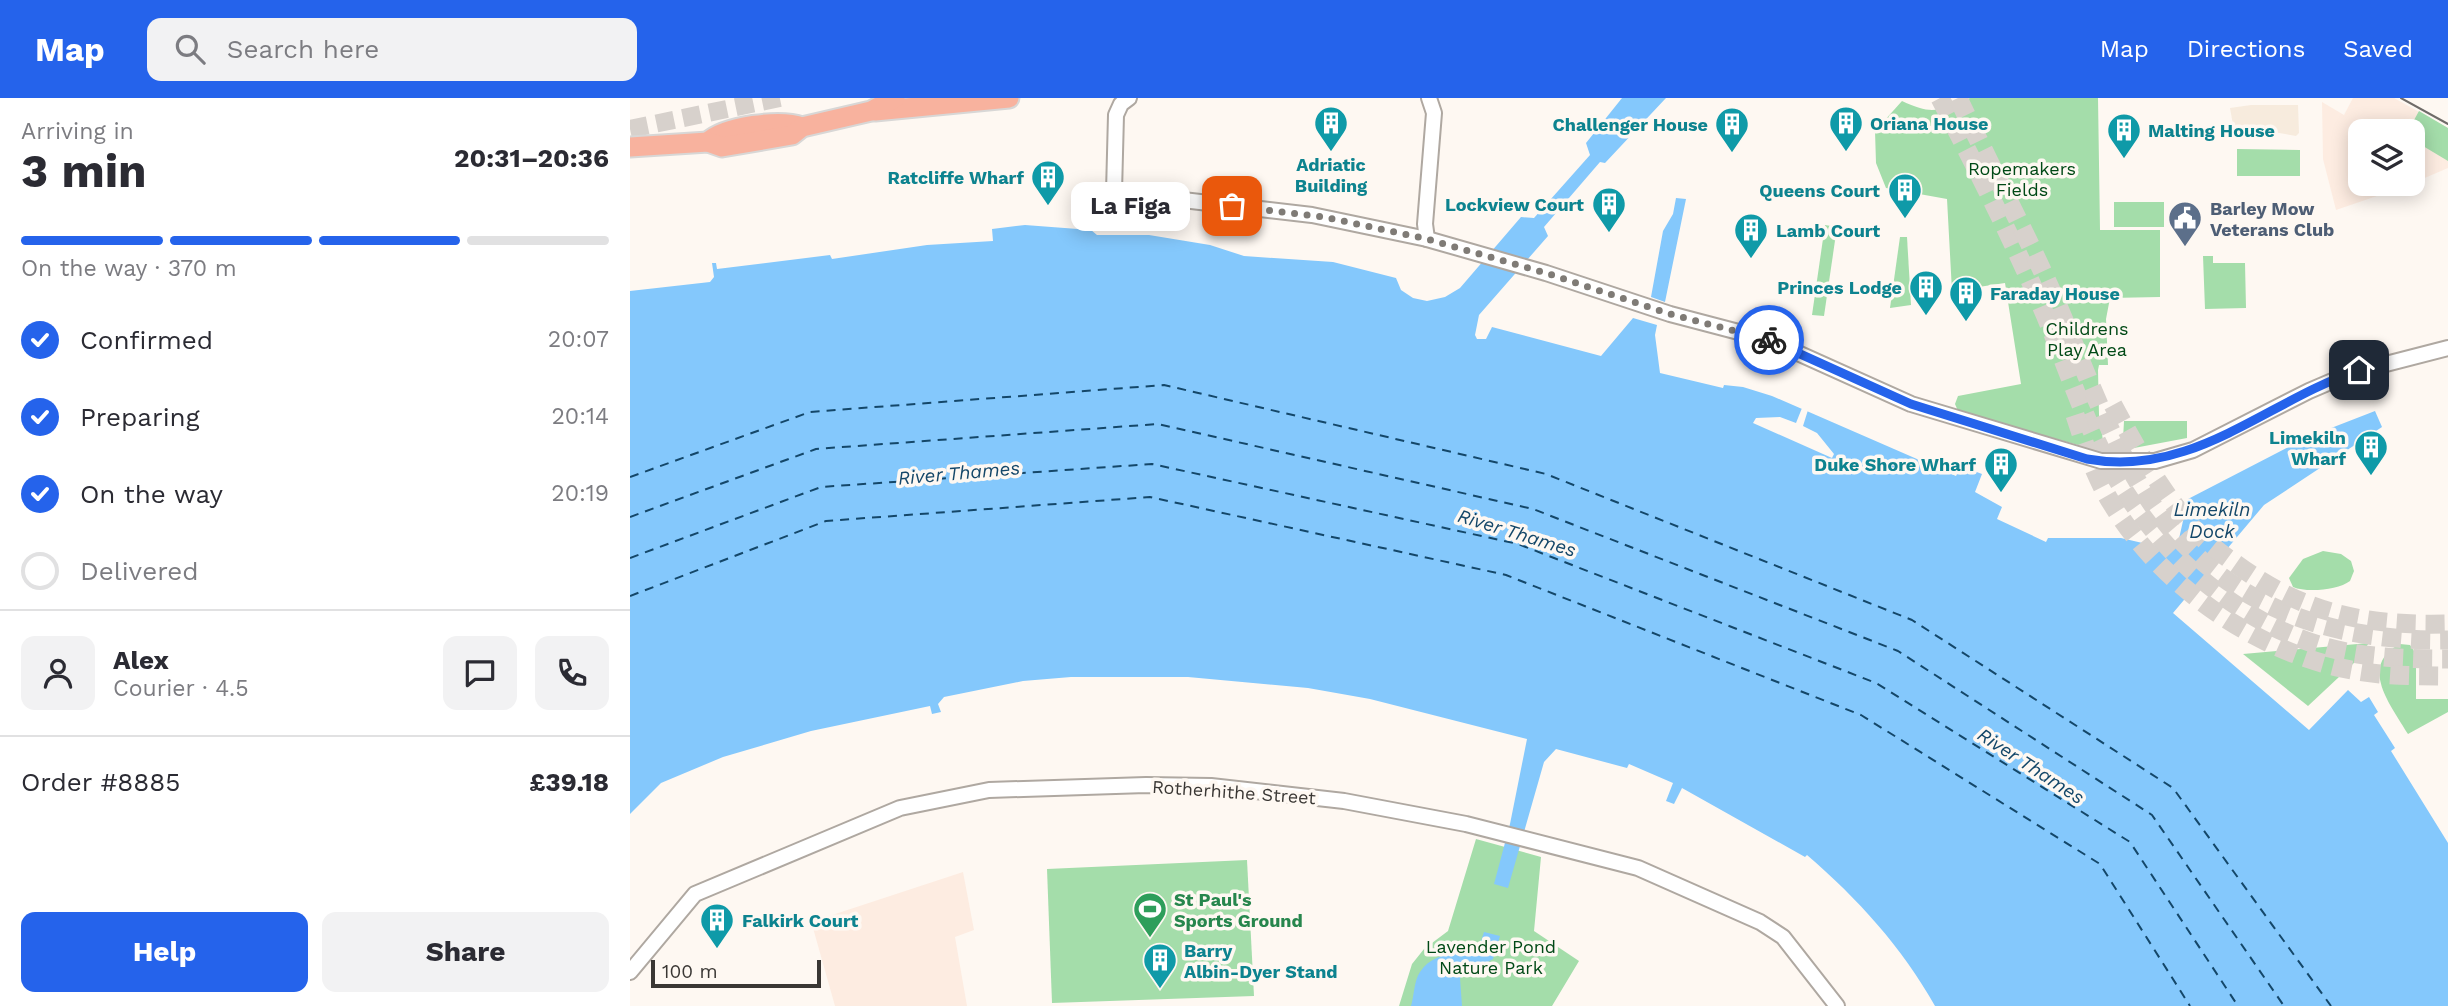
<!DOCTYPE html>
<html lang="en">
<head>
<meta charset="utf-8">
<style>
	:root { --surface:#fff; --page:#f2f2f3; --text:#2b2b33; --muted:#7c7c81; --line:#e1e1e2; --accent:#2563eb }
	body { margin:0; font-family:"Work Sans",sans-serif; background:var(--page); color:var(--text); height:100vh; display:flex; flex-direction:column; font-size:26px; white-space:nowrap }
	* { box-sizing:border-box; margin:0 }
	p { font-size:23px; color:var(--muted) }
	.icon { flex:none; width:38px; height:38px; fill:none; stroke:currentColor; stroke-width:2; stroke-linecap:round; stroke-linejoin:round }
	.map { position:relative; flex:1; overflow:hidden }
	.panel { display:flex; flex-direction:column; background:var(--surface); width:630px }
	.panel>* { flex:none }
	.tools { position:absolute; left:1718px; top:21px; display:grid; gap:14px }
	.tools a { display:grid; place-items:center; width:77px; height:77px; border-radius:14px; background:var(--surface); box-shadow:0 4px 18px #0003; font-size:35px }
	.scale { position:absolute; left:21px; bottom:18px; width:170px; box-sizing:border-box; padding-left:7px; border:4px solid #3a3734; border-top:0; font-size:19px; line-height:24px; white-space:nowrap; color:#3a3734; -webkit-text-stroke:5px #fef8f2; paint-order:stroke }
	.pin { position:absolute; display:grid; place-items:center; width:60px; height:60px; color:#fff; margin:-30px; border-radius:14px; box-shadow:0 4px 10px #0006 }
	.courier { position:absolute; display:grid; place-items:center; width:70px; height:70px; margin:-35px; border:5px solid #2563eb; border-radius:50%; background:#fff; color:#222; box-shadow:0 2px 9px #0007 }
	.bubble { position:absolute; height:49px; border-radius:14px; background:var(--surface); box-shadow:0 4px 18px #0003; font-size:23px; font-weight:700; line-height:49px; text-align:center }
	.summary em { font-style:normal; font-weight:700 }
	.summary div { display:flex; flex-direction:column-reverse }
	.summary { display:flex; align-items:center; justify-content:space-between; height:119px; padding:0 21px }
	h1 { font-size:46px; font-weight:700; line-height:52px }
	.bar { display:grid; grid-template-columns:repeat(4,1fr); gap:10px 7px; align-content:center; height:84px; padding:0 21px }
	.bar i { height:9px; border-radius:5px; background:var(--line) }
	.bar .active { background:var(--accent) }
	.bar p { grid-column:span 4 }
	.line { display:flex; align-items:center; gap:18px; padding:0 21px; border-top:2px solid var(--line) }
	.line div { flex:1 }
	.round { display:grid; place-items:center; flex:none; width:74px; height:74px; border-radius:14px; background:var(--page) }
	ol { padding:0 21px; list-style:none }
	li { display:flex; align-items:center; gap:21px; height:77px }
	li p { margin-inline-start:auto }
	li .icon { padding:7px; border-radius:50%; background:var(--accent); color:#fff; stroke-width:4 }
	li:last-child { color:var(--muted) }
	li i { width:38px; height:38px; border:4px solid var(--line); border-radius:50% }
	.action { display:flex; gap:14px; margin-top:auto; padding:14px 21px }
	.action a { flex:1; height:80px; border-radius:14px; background:var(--accent); color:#fff; font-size:28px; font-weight:700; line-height:80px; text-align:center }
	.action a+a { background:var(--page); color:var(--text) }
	header { display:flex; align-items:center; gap:42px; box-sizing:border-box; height:98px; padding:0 35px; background:var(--accent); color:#fff }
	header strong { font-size:33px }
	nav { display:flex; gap:38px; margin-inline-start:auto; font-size:24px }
	.search { width:490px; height:63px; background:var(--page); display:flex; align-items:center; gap:18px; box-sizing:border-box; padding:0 24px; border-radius:14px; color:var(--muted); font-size:26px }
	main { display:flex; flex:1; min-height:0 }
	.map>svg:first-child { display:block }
	.built { fill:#f7ebdd }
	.education { fill:#fdece1 }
	.green { fill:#a4ddaa }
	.water { fill:#84c8fc }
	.pier { fill:#fef8f2 }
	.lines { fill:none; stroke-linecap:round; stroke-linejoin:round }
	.ferry { stroke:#144769; stroke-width:2; stroke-dasharray:9 7; stroke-linecap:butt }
	.primary-tunnel { stroke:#d7d1cc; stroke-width:18; stroke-dasharray:18 9; stroke-linecap:butt }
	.trunk-tunnel { stroke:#d7d1cc; stroke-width:19; stroke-dasharray:19 10; stroke-linecap:butt }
	.tertiary-casing { stroke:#afa8a1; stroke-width:18 }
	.trunk-casing { stroke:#d8d7d6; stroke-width:23 }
	.tertiary { stroke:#fff; stroke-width:14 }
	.trunk { stroke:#f8b29e; stroke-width:19 }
	.tram { stroke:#706c69; stroke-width:2 }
	.done { stroke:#7f7b76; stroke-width:7; stroke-dasharray:0 12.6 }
	.route { stroke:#2563eb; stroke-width:9 }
	.labels { text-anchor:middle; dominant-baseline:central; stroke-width:7; stroke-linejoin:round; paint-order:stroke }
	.culture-label { font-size:18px; font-weight:bold; fill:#0d838f; stroke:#fef8f2; text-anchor:end }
	.park-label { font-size:18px; fill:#004916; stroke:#fef8f2 }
	.service-label { font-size:18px; font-weight:bold; fill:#4e5e75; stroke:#fef8f2; text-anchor:start }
	.street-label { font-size:18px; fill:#3a3734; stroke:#fef8f2 }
	.leisure-label { font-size:18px; font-weight:bold; fill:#27864d; stroke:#fef8f2; text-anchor:start }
	.water-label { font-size:19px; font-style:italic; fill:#144769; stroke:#fef8f2 }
</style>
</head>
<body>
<header>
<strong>Map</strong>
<div class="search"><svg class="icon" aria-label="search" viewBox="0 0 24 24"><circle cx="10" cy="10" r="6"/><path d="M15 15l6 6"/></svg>Search here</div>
<nav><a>Map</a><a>Directions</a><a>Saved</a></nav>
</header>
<main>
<section class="panel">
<div class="summary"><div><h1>3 min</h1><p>Arriving in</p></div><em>20:31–20:36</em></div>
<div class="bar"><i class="active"></i><i class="active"></i><i class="active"></i><i></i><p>On the way · 370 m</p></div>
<ol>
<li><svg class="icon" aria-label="check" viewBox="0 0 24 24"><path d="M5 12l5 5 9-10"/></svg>Confirmed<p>20:07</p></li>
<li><svg class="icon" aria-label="check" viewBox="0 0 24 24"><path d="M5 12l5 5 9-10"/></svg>Preparing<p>20:14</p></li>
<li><svg class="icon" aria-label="check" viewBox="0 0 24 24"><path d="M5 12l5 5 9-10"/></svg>On the way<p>20:19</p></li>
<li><i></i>Delivered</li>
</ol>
<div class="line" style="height:126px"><a class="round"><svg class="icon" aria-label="person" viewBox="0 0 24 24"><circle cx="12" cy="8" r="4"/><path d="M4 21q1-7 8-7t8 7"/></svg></a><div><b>Alex</b><p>Courier · 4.5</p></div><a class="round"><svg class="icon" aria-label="chat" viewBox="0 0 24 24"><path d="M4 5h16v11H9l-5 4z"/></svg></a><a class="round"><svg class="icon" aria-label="phone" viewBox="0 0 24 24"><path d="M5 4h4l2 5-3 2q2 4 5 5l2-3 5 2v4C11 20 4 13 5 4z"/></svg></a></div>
<div class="line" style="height:91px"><div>Order #8885</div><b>£39.18</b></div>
<div class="action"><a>Help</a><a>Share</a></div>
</section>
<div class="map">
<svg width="1818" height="908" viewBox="0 0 1818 908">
	<rect width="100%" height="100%" fill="#fef8f2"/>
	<polygon class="built" points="1621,7 1668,7 1669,35 1666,38 1603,27 1600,10"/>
	<g class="education">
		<polygon points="1723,0 1764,0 1818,30 1818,70 1783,85 1783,33 1731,33 1731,86 1782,86 1706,112 1693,61 1692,4 1714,17"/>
		<polygon points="333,774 344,832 325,839 337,908 205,908 183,830 187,822"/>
	</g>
	<g class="green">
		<path d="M1340,0H1468L1470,132H1530V199L1480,200L1476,221L1478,267H1469L1468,272L1469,317L1474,349L1448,347L1328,313L1325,306L1328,298L1391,286L1375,185L1322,193L1317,101L1256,90L1246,65L1245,33L1272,3C1304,18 1309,12 1340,0Z"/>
		<polygon points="1789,13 1818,30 1818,63 1783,42 1783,33 1778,33"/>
		<polygon points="1607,51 1670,52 1670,78 1607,78"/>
		<rect x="1484" y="104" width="50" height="25"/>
		<polygon points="1195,127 1207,129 1194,218 1182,217"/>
		<polygon points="1270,139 1277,139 1281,207 1260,210"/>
		<polygon points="1573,158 1583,158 1583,165 1615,165 1616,210 1575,211"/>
		<polygon points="1494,323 1557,323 1557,340 1504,350 1502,340 1493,341"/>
		<path d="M1693,453L1711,456L1721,463L1724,473L1720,483C1708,492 1677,495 1663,489L1659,480L1673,461Z"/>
		<polygon points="1739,545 1725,564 1678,608 1613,556"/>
		<path d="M1770,546L1780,547L1786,556V601H1818V614L1778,636C1761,607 1728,568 1770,546Z"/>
		<polygon points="846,741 911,759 904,833 949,863 922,908 769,908 782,866 794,851 818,833"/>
		<polygon points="617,762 624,898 422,905 417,771"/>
	</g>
	<g class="water">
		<path d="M992,0H1036L975,65L970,64L914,129L918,138L849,217L845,237L847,241H856L862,229L971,258L1003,220L1027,227L1025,237L1030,275L1093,290L1094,287L1113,289L1142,298L1326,378L1331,368L1352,376L1345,394L1372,409L1367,421L1416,444L1418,440H1491L1534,450L1548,445L1558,401L1678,339L1745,313L1752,329L1634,407L1543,515L1679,632L1718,592L1731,604L1739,599L1748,614L1744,617L1765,650L1761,653L1818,745V908H1305C1272,849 1228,801 1177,757L1175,759L1052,690L1044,706L1036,703L1043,685L999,666L997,670L926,651L914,664L878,790L864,786L880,726L897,641L740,601L678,590L558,579H441L393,583L314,599L308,606L311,614L302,616L300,608L181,633L93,659L31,685L0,716V193L80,184L84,179L82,165H86L87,171L200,157L202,161L297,147L363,143L362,131L395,127L461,132L467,137H519L580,147L614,158L703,164L766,180L771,192L783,200L797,203L815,199L830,190L891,119L904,120L960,57L956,45Z"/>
		<polygon points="1046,100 1056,101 1035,204 1021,199 1033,133 1043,116"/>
		<path d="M854,834L870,838L863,861L830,880L832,908H781C784,899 784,882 790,874C802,855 827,853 846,858Z"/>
	</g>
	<polygon class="pier" points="1172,310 1178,312 1173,328 1187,335 1204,356 1202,360 1123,325 1126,320 1150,319 1166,325"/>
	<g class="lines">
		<g class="ferry">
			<polyline points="0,379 180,314 534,287 916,376 1282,522 1543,690 1701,908"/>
			<polyline points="0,419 186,351 528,326 903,411 1268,553 1522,717 1654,908"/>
			<polyline points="0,460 191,389 522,366 888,446 1246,585 1500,744 1608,908"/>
			<polyline points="0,498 196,423 520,399 876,477 1231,617 1470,766 1560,908"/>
		</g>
		<polyline class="primary-tunnel" points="0,31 150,0"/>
		<g class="trunk-tunnel">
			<path d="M1310,0C1345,67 1380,136 1410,205C1433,257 1450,312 1476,362C1522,447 1598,520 1692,548C1732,560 1776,561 1818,561"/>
			<path d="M1328,0C1360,67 1395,133 1425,201C1452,263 1475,331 1511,389C1579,502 1691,544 1818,542"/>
			<path d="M1483,307C1505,348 1528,388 1558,424C1571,441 1589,454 1606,466C1674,516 1735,528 1818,526"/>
			<path d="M1445,317C1455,348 1465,379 1482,406C1533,490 1630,557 1727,573C1757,578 1788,578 1818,578"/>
		</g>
		<g class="tertiary-casing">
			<g id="tertiary">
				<polyline points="499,0 491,6 486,17 484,94 682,117 797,141 916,175 1040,216 1139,242 1281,306 1471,363 1525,363 1563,352 1679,293 1721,275 1818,250"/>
				<polyline points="797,141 795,126 804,15 799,0"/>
				<polyline points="0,874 65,796 270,710 359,692 516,687 581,688 714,703 836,726 1008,770 1130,824 1153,839 1207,908"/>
			</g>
		</g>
		<g class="trunk-casing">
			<g id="trunk">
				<polyline points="245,13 379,0"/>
				<path d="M78,44C95,28 150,21 172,29"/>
				<polyline points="0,49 78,44 92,49 162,37 172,29 241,13 265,0"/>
			</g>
		</g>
		<use href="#tertiary" class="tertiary"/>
		<use href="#trunk" class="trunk"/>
		<polyline class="tram" points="1771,0 1818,26"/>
	</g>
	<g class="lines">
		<polyline class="done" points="602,108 694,119 797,141 916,175 1040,216 1139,242"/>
		<path class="route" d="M1139,242L1281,306L1457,361C1563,380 1635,304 1729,272"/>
	</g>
	<defs>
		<g id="building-pin" transform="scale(1.75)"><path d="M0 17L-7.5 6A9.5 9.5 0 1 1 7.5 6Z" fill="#0f9aa8" stroke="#fef8f2"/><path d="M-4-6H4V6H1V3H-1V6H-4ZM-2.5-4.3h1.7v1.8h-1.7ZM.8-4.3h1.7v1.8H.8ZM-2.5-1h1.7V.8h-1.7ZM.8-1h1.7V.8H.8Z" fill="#fff"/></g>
		<g id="civic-pin" transform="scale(1.75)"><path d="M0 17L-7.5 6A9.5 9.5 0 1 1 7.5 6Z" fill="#5c6f8a" stroke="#fef8f2"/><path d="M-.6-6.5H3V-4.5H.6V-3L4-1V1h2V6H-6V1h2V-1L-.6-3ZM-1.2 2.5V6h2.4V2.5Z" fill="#fff"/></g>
		<g id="stadium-pin" transform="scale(1.75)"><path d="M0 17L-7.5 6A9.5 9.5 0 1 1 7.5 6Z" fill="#2e9e5b" stroke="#fef8f2"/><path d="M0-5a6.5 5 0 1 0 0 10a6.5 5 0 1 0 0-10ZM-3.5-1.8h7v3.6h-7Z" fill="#fff"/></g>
	</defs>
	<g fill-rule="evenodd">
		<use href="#building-pin" x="701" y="25"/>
		<use href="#building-pin" x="1216" y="25"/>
		<use href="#building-pin" x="1102" y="26"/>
		<use href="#building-pin" x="1494" y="32"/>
		<use href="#building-pin" x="418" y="79"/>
		<use href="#building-pin" x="1275" y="92"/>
		<use href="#building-pin" x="979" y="106"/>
		<use href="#civic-pin" x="1555" y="120"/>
		<use href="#building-pin" x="1121" y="132"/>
		<use href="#building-pin" x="1296" y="189"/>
		<use href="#building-pin" x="1336" y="195"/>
		<use href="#building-pin" x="1741" y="349"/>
		<use href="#building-pin" x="1371" y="366"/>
		<use href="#stadium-pin" x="520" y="811"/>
		<use href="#building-pin" x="87" y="822"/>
		<use href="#building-pin" x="530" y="862"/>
	</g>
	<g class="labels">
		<g class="culture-label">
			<text x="1240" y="25" text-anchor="start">Oriana House</text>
			<text x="1078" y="26">Challenger House</text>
			<text x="1518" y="32" text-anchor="start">Malting House</text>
			<text x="701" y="66" text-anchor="middle">Adriatic<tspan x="701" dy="21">Building</tspan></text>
			<text x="394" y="79">Ratcliffe Wharf</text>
			<text x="1250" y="92">Queens Court</text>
			<text x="954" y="106">Lockview Court</text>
			<text x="1146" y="132" text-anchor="start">Lamb Court</text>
			<text x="1272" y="189">Princes Lodge</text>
			<text x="1360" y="195" text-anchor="start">Faraday House</text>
			<text x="1716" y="339">Limekiln<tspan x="1716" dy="21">Wharf</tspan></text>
			<text x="1346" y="366">Duke Shore Wharf</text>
			<text x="112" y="822" text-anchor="start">Falkirk Court</text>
			<text x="554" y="852" text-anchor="start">Barry<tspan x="554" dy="21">Albin-Dyer Stand</tspan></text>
		</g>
		<g class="park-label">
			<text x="1392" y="70">Ropemakers<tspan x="1392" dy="21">Fields</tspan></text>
			<text x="1457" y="230">Childrens<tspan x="1457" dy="21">Play Area</tspan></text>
			<text x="861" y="848">Lavender Pond<tspan x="861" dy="21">Nature Park</tspan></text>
		</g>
		<g class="service-label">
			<text x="1580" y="110">Barley Mow<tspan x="1580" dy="21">Veterans Club</tspan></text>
		</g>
		<g class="street-label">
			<text transform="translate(604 694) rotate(4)">Rotherhithe Street</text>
		</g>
		<g class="leisure-label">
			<text x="544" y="801">St Paul's<tspan x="544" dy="21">Sports Ground</tspan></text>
		</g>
		<g class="water-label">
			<text transform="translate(329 375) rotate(-5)">River Thames</text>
			<text x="1582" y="411">Limekiln<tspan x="1582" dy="22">Dock</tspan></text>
			<text transform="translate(887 435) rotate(17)">River Thames</text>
			<text transform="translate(1401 668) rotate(33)">River Thames</text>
		</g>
	</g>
</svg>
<div class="tools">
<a><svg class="icon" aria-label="layers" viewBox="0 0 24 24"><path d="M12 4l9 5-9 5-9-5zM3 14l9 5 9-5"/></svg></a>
</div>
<div class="scale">100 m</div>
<div class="pin" style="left:602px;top:108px;background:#ea580c"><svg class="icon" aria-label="bag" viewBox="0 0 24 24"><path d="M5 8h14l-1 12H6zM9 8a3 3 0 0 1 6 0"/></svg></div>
<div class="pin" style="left:1729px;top:272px;background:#1f2937"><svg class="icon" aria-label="home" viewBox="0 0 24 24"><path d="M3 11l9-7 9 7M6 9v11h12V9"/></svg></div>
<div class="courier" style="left:1139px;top:242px"><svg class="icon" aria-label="bike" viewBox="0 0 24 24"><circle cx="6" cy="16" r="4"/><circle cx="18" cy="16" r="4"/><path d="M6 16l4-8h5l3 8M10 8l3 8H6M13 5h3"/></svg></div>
<div class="bubble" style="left:441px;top:84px;width:119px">La Figa</div>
</div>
</main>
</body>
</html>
